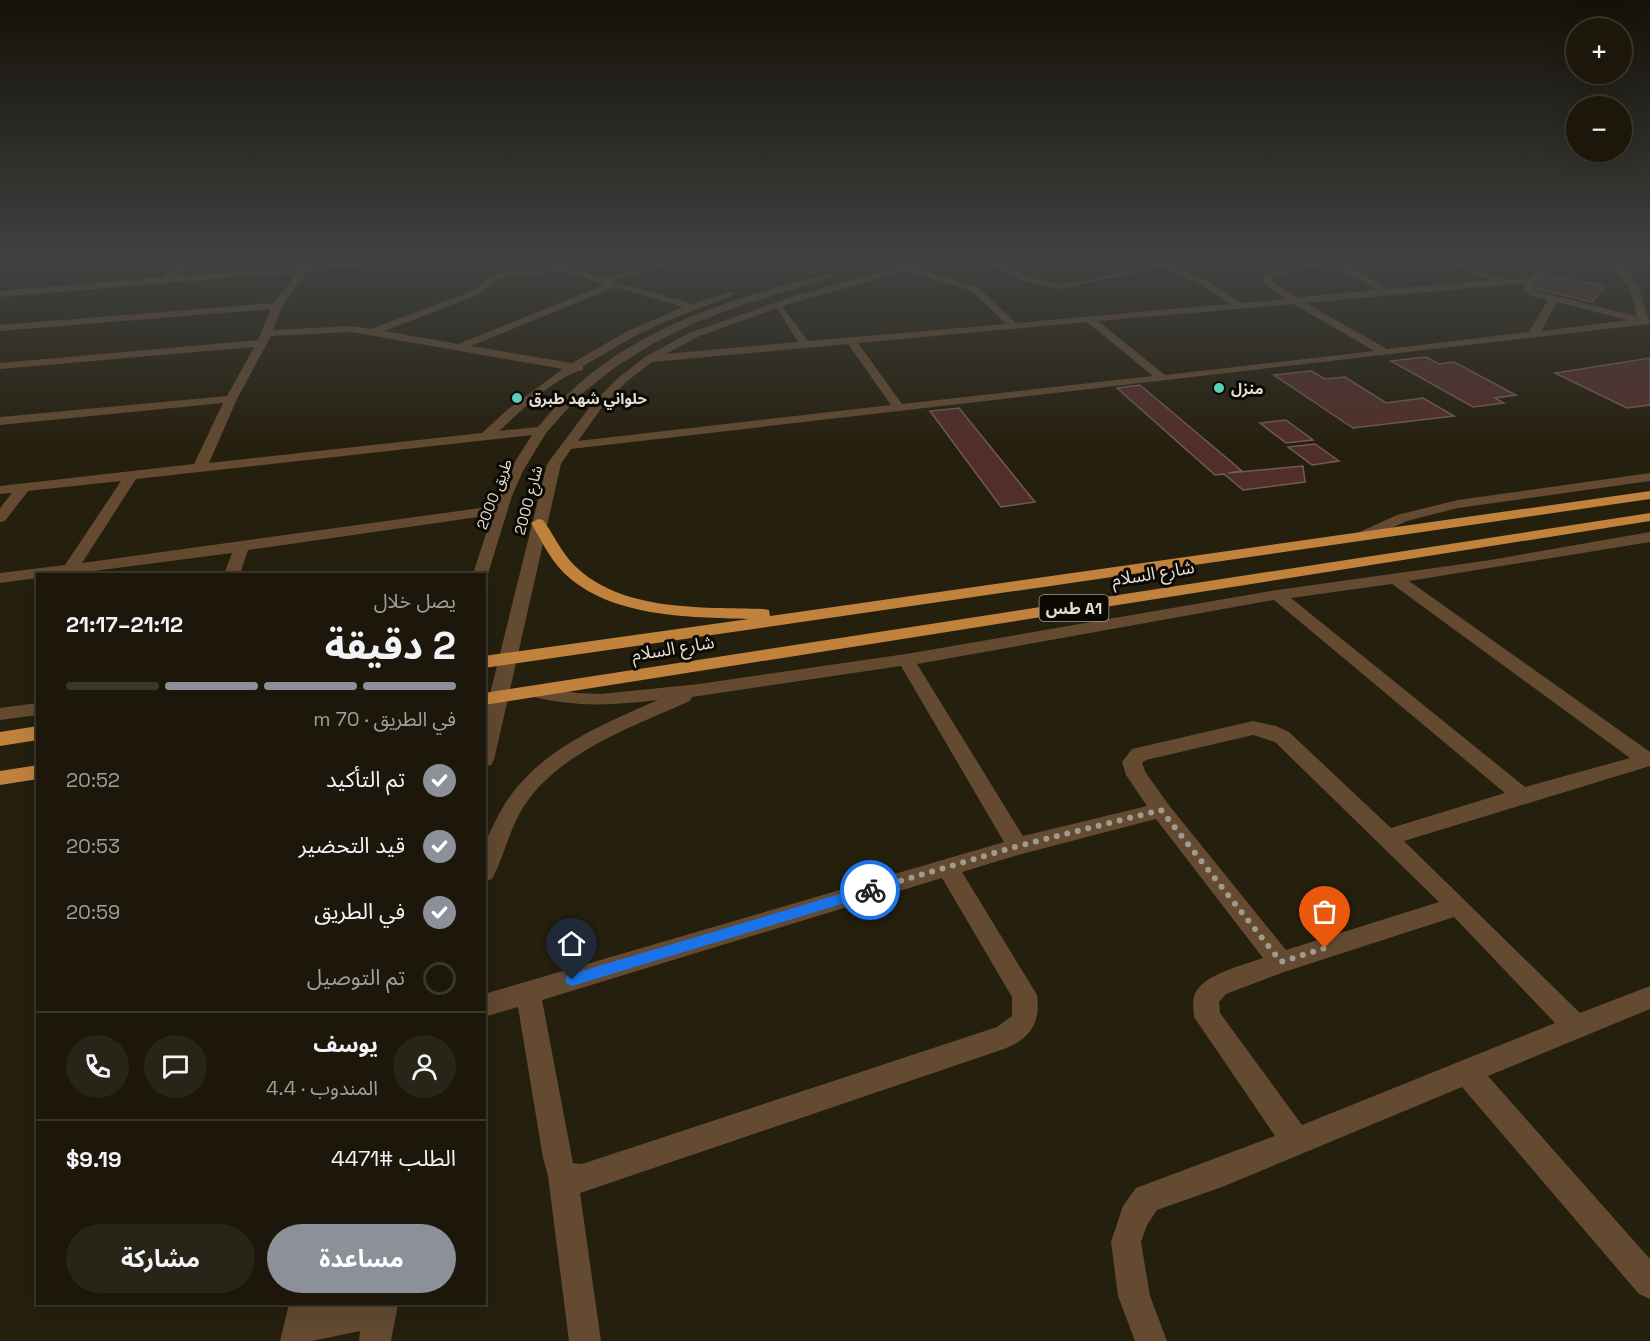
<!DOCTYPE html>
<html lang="ar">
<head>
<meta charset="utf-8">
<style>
	:root { --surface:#1c170a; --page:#292418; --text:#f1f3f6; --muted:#a09f9c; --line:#3a362b; --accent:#8c9099 }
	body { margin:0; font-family:"Space Grotesk","Noto Sans Arabic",sans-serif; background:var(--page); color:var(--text); direction:rtl; height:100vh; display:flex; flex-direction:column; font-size:22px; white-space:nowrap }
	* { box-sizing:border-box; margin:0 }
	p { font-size:20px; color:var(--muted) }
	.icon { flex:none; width:33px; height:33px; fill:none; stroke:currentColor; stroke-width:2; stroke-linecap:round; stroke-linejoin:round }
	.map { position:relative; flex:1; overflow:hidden; direction:ltr }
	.details { position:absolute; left:36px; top:573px; width:450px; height:732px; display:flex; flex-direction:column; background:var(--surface); border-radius:0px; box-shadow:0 6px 24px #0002,0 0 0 2px var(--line); direction:rtl }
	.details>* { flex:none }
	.buttons { position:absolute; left:1566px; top:18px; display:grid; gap:12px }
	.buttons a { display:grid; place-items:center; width:66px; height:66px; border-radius:50%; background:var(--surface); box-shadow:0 6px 24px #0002,0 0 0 2px var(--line); font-size:30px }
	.pin { position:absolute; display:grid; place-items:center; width:51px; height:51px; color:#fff; margin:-62px -26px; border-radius:50% 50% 50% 0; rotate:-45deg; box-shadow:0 0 6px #0007 }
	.pin .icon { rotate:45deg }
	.courier { position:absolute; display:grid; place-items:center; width:60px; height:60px; margin:-30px; border:4px solid #1a73e8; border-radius:50%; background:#fff; color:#222; box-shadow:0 2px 8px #0007 }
	.summary em { font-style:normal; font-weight:700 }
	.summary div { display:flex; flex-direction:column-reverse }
	.summary { display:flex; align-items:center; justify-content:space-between; height:102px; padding:0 30px }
	h1 { font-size:39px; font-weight:700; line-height:45px }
	.bar { display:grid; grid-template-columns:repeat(4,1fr); gap:9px 6px; align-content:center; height:72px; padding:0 30px }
	.bar i { height:8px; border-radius:4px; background:var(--line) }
	.bar .selected { background:var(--accent) }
	.bar p { grid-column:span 4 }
	.line { display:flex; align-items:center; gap:15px; padding:0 30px; border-top:2px solid var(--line) }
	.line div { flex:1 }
	.round { display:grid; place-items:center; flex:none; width:63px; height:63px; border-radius:32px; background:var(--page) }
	ol { padding:0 30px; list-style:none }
	li { display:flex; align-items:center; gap:18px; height:66px }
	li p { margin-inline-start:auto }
	li .icon { padding:6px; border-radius:50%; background:var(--accent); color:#fff; stroke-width:4 }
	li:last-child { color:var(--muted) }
	li i { width:33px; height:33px; border:3px solid var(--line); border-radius:50% }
	.primary-button { display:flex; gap:12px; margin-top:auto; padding:12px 30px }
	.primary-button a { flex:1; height:69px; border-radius:36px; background:var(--accent); color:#fff; font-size:24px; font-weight:700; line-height:69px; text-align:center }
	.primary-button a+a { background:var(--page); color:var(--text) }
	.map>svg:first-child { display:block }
	.building { fill:#522e29; stroke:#715a57; stroke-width:1.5 }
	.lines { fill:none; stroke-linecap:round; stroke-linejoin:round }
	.minor { fill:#634a31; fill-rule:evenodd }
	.highway { fill:#c1823e; fill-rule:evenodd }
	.route { fill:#1a73e8 }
	.done { stroke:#a09b8f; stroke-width:6; stroke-dasharray:0 10.8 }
	.poi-dot { fill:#5acebd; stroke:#0c0904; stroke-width:2 }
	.labels { text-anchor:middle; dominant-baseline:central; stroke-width:6; stroke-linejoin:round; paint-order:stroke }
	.far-poi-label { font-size:15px; font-weight:bold; fill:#e2ded4; stroke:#0c0904; text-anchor:start }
	.far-street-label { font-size:15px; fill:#e2ded4; stroke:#0c0904 }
	.shield { fill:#0c0904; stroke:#a29e96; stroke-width:1.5 }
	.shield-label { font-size:16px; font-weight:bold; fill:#e2ded4 }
	.street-label { font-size:18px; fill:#e2ded4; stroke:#0c0904 }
</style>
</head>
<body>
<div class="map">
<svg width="1650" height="1341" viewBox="0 0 1650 1341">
	<rect width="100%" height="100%" fill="#251f0e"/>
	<g class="building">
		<polygon points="1547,275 1605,286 1592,302 1537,289 1536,286"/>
		<polygon points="1426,357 1439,364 1454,362 1516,395 1495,398 1504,403 1473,407 1391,361"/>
		<polygon points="1650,358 1650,405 1627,408 1555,373"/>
		<polygon points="1311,371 1325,379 1345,377 1386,403 1423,398 1454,416 1353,428 1274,375"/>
		<polygon points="1140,385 1242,471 1228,473 1303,466 1305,482 1243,490 1224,474 1215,475 1117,388"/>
		<polygon points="959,408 1035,502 1001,507 930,411"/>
		<polygon points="1286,420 1313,440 1286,443 1260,423"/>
		<polygon points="1315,444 1339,461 1312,465 1288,447"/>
	</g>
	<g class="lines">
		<g class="minor">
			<path d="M183,260H193L176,276L302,266L308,261L312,265L371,260H409L405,263L308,271L282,306L273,330L351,326L371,329L472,291L492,276L508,271L557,266L552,260H561L568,266L601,278L676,260H692L611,281L693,304L731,291L736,294L667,321L635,336L583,366V370C557,375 520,412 499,431L538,427C548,415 558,403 569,393C638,326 739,296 830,273L835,276L742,305L697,322L654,343L614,368L578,397L546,433L523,471L512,496L487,577L484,578V574H473L492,515L248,550L240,574H224L232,553L71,574H38V578L0,583V573L65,565L121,481L28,491L5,521L0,522V508L12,493L0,494V486L194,464L223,403L0,425V417L227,396L254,347L0,369V363L258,340L271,309L0,331V325L274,303L298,272L0,297V291L163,277ZM564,271L605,285L458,344L384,331L478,295L498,280L509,277ZM615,287L683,307L628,331L572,363L471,346ZM351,332L563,369L507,410L482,433L209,463L237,399L271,336ZM532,435L509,471L495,506L82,563L136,479Z"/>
			<path d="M785,260C797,260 809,268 818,268C833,267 845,260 861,260L813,275Z"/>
			<path d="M923,260H938L916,268L978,287L1016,323L1229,304L1204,286L1161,267L1060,289L1023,281L980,260C1007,260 1030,283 1059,283C1100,284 1141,260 1182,260L1171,264L1210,282L1241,303L1285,299L1263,283L1265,274L1323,260H1337L1390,289L1490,280L1439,260C1470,260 1499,288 1530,277C1536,274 1539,268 1545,265L1550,268L1533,286L1536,291L1635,316L1637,320C1632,288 1628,284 1608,260H1617L1630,273L1639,287L1650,324L571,449L561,464L494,760L491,765L484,767V718L547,464L592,404L618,378L645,357L689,333L794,296ZM1330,264L1378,290L1297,297L1271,281L1272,278L1280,275ZM906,271L972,291L1006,324L808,341L782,306ZM1525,283L1523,289L1530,295L1548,300L1529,332L1387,349L1306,303ZM1557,302L1627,320H1629L1541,331ZM1294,304L1374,351L1165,375L1098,321ZM777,308L798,342L666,354L697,337ZM1087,322L1153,376L902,404L858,343ZM848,344L891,405L578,441L600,410L626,382L652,362Z"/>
			<polygon points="1650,473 1650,481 1458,508 1407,521 1365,540 1355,540 1352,537 1355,534 1397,515 1458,500"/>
			<path d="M1650,532V542L1409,581L1650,752V766L1404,841L1580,1013L1650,986V1009L1488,1076L1650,1259V1299L1639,1294L1462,1087L1222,1187L1157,1210L1147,1225L1141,1242L1150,1296L1167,1341H1135L1118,1296L1111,1242L1123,1206L1136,1188L1275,1136L1194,1017C1194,1011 1192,1003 1194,997C1199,975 1244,965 1263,958L1156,819L1018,855L962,872L1037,995C1041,1023 1030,1039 1004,1049L580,1193L601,1341H569L548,1176L543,1158L518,1007L484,1017V994L1004,842L901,666L692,697L690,701C634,726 562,751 526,803C510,826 505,855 492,879L484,882C484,870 482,856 485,845C487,837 492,828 496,820C527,755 596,727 658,700C615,705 575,708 531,696L529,692L531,688L538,686L577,693L601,694L699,684L906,654L1277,590L1484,561ZM1392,584L1630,758L1525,787L1291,598ZM1274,600L1505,793L1391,828L1289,732L1276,726L1253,721L1132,749L1122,762L1126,775L1147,806L1023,836L917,664ZM1253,735L1275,742L1439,902L1286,950L1168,804L1146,773L1142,763L1146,760ZM942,878L1012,997V1016L997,1027L582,1164L573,1163L542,1000ZM1454,917L1555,1023L1302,1125L1220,1013L1219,1002L1226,994L1284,972Z"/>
			<polygon points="38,703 38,715 0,720 0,708"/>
			<polygon points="289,1304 321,1304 321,1305 398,1304 391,1341 359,1341 360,1331 312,1341 280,1341"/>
		</g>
		<g class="highway">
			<path d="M1650,491V499L484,668V656L749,619C689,617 611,618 564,573C550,559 541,540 531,523L538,519L543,520C554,535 561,552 574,565C621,612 702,607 763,609L769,610L770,616Z"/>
			<polygon points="1650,513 1650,521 484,705 484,693"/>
			<polygon points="38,726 38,740 0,746 0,732"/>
			<polygon points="38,765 38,779 0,785 0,771"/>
		</g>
	</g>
	<linearGradient id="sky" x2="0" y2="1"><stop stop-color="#141108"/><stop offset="0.58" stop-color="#404241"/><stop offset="1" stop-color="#404241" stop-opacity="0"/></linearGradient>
	<rect width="1650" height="448" fill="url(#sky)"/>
	<polygon class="route" points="870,885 875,887 877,890 875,894 572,986 567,984 565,980 567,976 572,974"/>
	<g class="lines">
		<polyline class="done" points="870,890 1018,846 1161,810 1281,962 1325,948"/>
	</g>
	<g class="poi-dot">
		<circle cx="1219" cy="388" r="6"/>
		<circle cx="517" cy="398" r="6"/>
	</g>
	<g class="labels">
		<g class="far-poi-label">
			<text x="1231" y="388">منزل</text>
			<text x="529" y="398">حلواني شهد طبرق</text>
		</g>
		<g class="far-street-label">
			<text transform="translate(494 494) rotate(-69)">طريق 2000</text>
			<text transform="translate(528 500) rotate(-75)">شارع 2000</text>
		</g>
		<rect class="shield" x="1039.5" y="595" width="69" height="26" rx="4.5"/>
		<g class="shield-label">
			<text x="1074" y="608">طس A1</text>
		</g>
		<g class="street-label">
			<text transform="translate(1153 573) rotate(-9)">شارع السلام</text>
			<text transform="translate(673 648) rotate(-9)">شارع السلام</text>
		</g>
	</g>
</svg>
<div class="buttons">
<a>+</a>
<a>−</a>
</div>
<div class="pin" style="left:1325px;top:948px;background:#ea580c"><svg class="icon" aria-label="bag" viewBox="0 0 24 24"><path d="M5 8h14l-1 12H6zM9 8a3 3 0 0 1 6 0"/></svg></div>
<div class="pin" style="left:572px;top:980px;background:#1f2937"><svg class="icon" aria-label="home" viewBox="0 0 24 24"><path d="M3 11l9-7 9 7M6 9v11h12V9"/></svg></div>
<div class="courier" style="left:870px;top:890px"><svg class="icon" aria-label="bike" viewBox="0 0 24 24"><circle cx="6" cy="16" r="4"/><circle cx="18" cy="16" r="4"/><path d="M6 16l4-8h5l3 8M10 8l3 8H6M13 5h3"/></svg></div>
<section class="details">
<div class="summary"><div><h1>2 دقيقة</h1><p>يصل خلال</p></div><em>21:12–21:17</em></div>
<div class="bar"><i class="selected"></i><i class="selected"></i><i class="selected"></i><i></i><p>في الطريق · 70 m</p></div>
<ol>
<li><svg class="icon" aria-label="check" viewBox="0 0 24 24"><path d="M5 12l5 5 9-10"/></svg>تم التأكيد<p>20:52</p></li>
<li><svg class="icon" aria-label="check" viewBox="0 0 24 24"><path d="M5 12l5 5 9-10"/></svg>قيد التحضير<p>20:53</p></li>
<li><svg class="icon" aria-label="check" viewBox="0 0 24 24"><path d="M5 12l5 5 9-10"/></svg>في الطريق<p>20:59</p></li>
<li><i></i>تم التوصيل</li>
</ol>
<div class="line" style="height:108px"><a class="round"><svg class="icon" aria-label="person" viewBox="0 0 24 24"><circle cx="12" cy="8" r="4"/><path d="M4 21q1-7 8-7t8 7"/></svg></a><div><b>يوسف</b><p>المندوب · 4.4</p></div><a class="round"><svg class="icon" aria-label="chat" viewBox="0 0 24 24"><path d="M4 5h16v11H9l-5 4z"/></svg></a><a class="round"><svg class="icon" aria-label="phone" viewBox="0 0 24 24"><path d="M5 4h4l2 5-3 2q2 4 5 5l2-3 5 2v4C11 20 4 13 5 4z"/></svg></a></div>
<div class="line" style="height:78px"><div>الطلب #4471</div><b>$9.19</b></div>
<div class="primary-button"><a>مساعدة</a><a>مشاركة</a></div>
</section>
</div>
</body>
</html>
